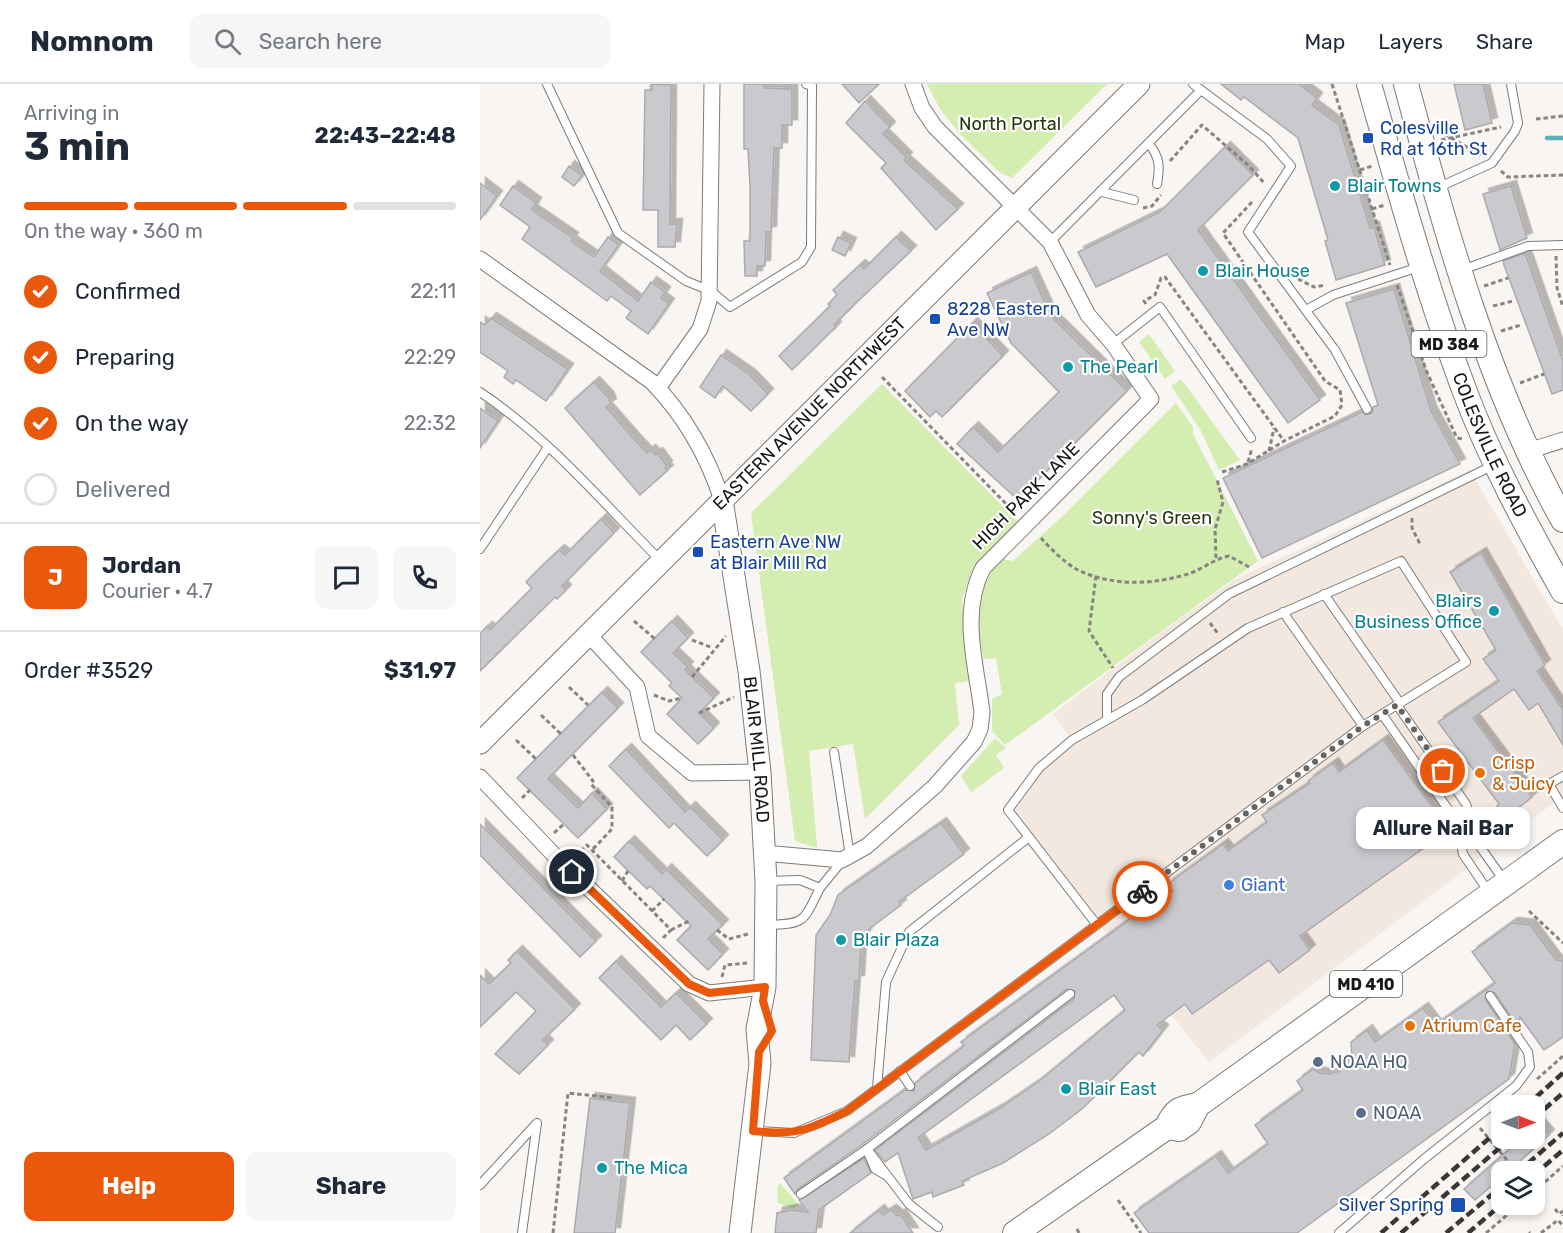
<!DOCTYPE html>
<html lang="en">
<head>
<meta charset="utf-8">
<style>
	:root { --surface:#fff; --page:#f6f6f7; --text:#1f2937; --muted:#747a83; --line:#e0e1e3; --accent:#ea580c }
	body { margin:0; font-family:Rubik,sans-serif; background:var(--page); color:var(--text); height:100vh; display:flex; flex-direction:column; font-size:22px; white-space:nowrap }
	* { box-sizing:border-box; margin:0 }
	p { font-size:20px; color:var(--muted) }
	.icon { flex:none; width:33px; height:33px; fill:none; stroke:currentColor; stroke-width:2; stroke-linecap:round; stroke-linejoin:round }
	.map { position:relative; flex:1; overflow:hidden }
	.details { display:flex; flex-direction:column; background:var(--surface); width:480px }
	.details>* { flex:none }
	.needle { width:39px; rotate:90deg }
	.controls { position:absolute; left:1011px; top:1011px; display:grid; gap:12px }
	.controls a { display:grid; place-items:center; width:54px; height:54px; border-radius:12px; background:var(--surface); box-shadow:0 3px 9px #0003; font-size:30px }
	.pin { position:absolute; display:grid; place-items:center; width:51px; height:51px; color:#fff; margin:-26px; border:3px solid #fff; border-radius:50%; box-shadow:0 2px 6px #0007 }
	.courier { position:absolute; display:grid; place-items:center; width:60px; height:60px; margin:-30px; border:4px solid #ea580c; border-radius:50%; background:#fff; color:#222; box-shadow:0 2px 8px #0007 }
	.bubble { position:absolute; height:42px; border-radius:12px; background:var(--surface); box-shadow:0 3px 9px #0003; font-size:20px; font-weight:700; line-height:42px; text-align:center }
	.headline em { font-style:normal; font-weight:700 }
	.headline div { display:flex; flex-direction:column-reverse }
	.headline { display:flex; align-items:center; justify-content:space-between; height:102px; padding:0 24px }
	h1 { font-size:39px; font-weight:700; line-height:45px }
	.bar { display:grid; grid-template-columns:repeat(4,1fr); gap:9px 6px; align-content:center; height:72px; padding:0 24px }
	.bar i { height:8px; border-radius:4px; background:var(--line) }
	.bar .current { background:var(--accent) }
	.bar p { grid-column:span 4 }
	.line { display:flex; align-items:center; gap:15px; padding:0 24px; border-top:2px solid var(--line) }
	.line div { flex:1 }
	.round { display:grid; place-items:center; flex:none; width:63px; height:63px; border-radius:12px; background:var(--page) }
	ol { padding:0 24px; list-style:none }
	li { display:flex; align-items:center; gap:18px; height:66px }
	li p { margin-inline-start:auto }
	li .icon { padding:6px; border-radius:50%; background:var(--accent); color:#fff; stroke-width:4 }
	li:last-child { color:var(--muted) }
	li i { width:33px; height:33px; border:3px solid var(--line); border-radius:50% }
	.cta { display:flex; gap:12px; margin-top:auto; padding:12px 24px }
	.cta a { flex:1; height:69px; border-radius:12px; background:var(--accent); color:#fff; font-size:24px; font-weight:700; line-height:69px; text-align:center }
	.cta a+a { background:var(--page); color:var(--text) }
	header { display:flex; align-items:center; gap:36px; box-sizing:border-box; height:84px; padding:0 30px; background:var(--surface); border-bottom:2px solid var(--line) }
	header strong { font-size:28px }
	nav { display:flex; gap:33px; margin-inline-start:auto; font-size:21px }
	.search { width:420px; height:54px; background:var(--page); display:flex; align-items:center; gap:15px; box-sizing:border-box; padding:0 21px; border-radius:12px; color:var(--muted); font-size:22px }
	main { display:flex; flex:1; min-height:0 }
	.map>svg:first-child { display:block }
	.built { fill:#f2e8e0 }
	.green { fill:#d4edb1 }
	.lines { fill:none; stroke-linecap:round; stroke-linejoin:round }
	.stream { stroke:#5cb1b7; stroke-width:4.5 }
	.building { fill:#cac9cd; stroke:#ababae; stroke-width:1.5; fill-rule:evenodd; filter:url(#shadow) }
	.lane-casing { stroke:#7e7b78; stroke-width:10 }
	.street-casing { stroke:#7e7b78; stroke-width:17 }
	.secondary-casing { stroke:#7e7b78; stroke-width:23 }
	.primary-casing { stroke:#7e7b78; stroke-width:26 }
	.path { stroke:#878482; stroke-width:3; stroke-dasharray:4.5 3; stroke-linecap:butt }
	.lane { stroke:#fff; stroke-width:8 }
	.street { stroke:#fff; stroke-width:15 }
	.secondary { stroke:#fff; stroke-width:21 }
	.primary { stroke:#fff; stroke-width:24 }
	.rail { stroke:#3a3837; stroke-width:4.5; stroke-dasharray:9 4.5; stroke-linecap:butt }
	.done { stroke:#676563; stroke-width:6; stroke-dasharray:0 10.8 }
	.route { stroke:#ea580c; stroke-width:8 }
	.transit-dot { fill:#1a4fb4; stroke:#fff; stroke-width:2 }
	.culture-dot { fill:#0f9aa8; stroke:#fff; stroke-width:2 }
	.food-dot { fill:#e8710a; stroke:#fff; stroke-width:2 }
	.shop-dot { fill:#3f7fe0; stroke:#fff; stroke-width:2 }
	.service-dot { fill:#5c6f8a; stroke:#fff; stroke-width:2 }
	.labels { text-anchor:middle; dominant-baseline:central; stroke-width:4.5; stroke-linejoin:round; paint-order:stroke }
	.shield { fill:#fff; stroke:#5d5d5c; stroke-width:1.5 }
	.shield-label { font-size:16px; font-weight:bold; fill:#181716 }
	.park-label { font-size:18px; fill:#28370c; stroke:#fff }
	.transit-label { font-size:18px; fill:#164399; stroke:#fff; text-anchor:start }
	.culture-label { font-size:18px; fill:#0d838f; stroke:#fff; text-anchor:start }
	.street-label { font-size:18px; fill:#181716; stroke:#fff }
	.food-label { font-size:18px; fill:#c56008; stroke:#fff; text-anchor:start }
	.shop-label { font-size:18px; fill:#366cbe; stroke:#fff; text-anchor:start }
	.service-label { font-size:18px; fill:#4e5e75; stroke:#fff; text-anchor:start }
</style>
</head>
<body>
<header>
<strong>Nomnom</strong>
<div class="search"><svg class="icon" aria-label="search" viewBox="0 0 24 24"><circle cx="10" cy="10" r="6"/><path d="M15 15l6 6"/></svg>Search here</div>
<nav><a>Map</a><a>Layers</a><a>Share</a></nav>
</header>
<main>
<section class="details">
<div class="headline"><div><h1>3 min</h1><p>Arriving in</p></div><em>22:43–22:48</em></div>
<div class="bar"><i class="current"></i><i class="current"></i><i class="current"></i><i></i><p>On the way · 360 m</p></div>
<ol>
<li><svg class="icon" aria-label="check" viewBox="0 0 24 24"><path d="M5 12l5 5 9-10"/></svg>Confirmed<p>22:11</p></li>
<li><svg class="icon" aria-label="check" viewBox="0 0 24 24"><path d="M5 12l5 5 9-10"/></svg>Preparing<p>22:29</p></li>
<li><svg class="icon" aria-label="check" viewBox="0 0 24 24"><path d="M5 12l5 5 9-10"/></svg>On the way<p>22:32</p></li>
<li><i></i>Delivered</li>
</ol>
<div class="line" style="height:108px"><b class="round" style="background:var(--accent);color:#fff">J</b><div><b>Jordan</b><p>Courier · 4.7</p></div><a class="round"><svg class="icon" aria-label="chat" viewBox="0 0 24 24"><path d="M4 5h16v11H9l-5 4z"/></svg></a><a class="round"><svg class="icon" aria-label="phone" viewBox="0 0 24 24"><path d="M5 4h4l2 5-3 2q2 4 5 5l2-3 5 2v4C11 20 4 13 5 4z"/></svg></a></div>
<div class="line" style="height:78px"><div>Order #3529</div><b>$31.97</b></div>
<div class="cta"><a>Help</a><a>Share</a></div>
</section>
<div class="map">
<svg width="1083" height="1149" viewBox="0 0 1083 1149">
	<defs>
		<filter id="shadow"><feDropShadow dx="5.5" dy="-5.5" stdDeviation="0" flood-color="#0004"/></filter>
	</defs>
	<rect width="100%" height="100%" fill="#f9f5f2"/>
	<polygon class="built" points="990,386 1083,546 1083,712 729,978 528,726 559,684 592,657 573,630 675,553 754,496"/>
	<g class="green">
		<polygon points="447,0 627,0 532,94 519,88 480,50 460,25"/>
		<polygon points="669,250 695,287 685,295 659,258"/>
		<polygon points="701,295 760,376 739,386 720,345 691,302"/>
		<polygon points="402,300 539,439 491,490 482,515 490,597 475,599 479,641 385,735 373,660 329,667 337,764 315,757 271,429"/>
		<path d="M696,319L713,343V350L778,477L525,661L512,647V615L522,610L516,574L504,575C495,535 491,505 523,475L533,477L584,431Z"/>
		<polygon points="515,654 526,664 516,671 524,684 491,708 481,692"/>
		<polygon points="300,1099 319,1121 313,1124 298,1119 297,1104"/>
	</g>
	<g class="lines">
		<polyline class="stream" points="1067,54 1083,54"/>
	</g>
	<g class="building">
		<polygon points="172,0 191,1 190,140 197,140 195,163 178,163 178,126 163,126 165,6 172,6"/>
		<polygon points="264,0 284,0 284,4 312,5 312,41 302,41 302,64 294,64 291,148 286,148 285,182 277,182 277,192 265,192 264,157 270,157 270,103 268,65 264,65"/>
		<polygon points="362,0 399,0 379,19"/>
		<polygon points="741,0 819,0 837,14 832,21 859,41 890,144 894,143 905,181 856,196 845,157 848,156 818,54 764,13 761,16"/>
		<polygon points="974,0 1003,0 1012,39 985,46"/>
		<polygon points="385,17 410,43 403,50 427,74 424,76 478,125 456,146 401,84 406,79 366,39"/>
		<polygon points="745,63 773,91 718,146 840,316 808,339 687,170 616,203 598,168 680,128"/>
		<polygon points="89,82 102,92 94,102 82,93"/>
		<polygon points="0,99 17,112 0,136"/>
		<polygon points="33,102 56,119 52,126 93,154 91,157 114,173 128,153 139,161 120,187 158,217 171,198 185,208 181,214 189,220 168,250 146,234 151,227 131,212 127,217 42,155 50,143 20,121"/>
		<polygon points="1031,102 1047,154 1020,166 1003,110"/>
		<polygon points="358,153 371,159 365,172 352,166"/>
		<polygon points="416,153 431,167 378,217 354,241 356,243 312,286 299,272 350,222 348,220 357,211 353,206 380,181 384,185"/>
		<polygon points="1045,169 1083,277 1083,306 1072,310 1024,181 1023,177"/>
		<polygon points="551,188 571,232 647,307 538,416 477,360 493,343 518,368 579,308 531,259 507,209"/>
		<polygon points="914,205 951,327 980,380 782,474 743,394 882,328 886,331 892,329 893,323 898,321 866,219"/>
		<polygon points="11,234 88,285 66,317 36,296 33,300 24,293 28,287 0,268 0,238 5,241"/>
		<polygon points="492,239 523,272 462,333 456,327 450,333 425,307"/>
		<polygon points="241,271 270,291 288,310 271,327 243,302 235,314 220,303"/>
		<polygon points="114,298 128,313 131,320 126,323 154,355 167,369 170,366 175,371 177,369 187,382 185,384 188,386 160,411 85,324"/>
		<polygon points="0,324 18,337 0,364"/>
		<polygon points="121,435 134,449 82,502 86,506 77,515 75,513 0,587 0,549 7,543 10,546 52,504 46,498 64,480 79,466 85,471"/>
		<polygon points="1001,469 1065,581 1057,587 1083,626 1083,661 1058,619 1049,626 1034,605 993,634 1052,713 1026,734 1017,722 1019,720 958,638 1019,597 1003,575 1016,566 970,488"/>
		<polygon points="192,537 208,554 193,569 208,583 205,586 234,614 219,629 234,644 218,660 187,630 202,614 189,602 192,599 161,568"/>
		<polygon points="122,608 138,624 68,695 98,724 112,709 127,725 98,754 37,694"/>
		<path d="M903,656L969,746L820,852L830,866L799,889L789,876L712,930L705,920L677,941L683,946L663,972L659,968L602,1025L569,1050L523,1079L482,1097L484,1101L453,1113L452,1108L433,1115L418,1069L405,1078L395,1066L594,915L595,907L587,905L383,1060L318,1105L315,1110L304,1094L425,1006L434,1007L435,999L484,962L481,958L645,839L661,824L664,828L693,807L688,800L743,760L748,767L787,738L782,731L830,699L828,697L853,679L859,688ZM634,911L645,926L558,998L520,1024L446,1066L438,1054Z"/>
		<polygon points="146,665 205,728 210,723 243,756 227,772 194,739 189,744 129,682"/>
		<polygon points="461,739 484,770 419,818 421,821 389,845 381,858 379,897 375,897 369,978 331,976 336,851 350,831 358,811"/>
		<polygon points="0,740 116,857 100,873 0,771"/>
		<polygon points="149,757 182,790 186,785 243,841 228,855 243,870 228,886 197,856 211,842 170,802 167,805 134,773"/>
		<polygon points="1032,839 1050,841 1076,876 1083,877 1083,953 1064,966 1040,933 1038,943 1015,909 1007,907 1005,915 1035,960 1029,995 817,1149 669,1149 654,1129 736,1072 748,1089 788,1060 775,1041 823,1006 817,997 833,985 839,989 850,990 860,987 872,972 871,958 887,946 895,958 943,924 956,941 1015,899 992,868"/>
		<polygon points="37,867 95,925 63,956 68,961 39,990 15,970 56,927 36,908 0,943 0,891 9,900 31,879 28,876"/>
		<polygon points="136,877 181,923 196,909 227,940 210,956 196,941 181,956 119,894"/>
		<polygon points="110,1014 150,1019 135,1149 94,1149"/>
		<polygon points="1054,1034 1069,1051 1028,1088 1022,1088 1022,1093 995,1116 984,1105 1042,1054 1054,1054"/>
		<polygon points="384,1074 391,1089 339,1126 336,1149 295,1149 297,1129 312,1126 328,1128 319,1116"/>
		<polygon points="399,1126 403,1131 411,1126 418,1132 420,1130 433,1149 370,1149"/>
	</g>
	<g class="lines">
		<g class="lane-casing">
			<g id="lane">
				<polyline points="67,0 138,149 206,197 231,207 250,223 322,178 331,163 332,2 326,0"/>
				<polyline points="713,0 787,55 811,82 768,148 855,266 887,325"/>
				<path d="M669,60C680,73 680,84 677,100"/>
				<polyline points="957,104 1012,79 1035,47 1038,39 1031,0"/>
				<polyline points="622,108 654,116"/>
				<polyline points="570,158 721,6"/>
				<polyline points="982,186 1048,162 1083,161"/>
				<polyline points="826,226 853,211 939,183"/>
				<polyline points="633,260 680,223 771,354"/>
				<path d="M0,308C68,353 123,419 181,477"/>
				<polyline points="0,465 68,363"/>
				<polyline points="844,510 920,619"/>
				<polyline points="803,528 883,642"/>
				<polyline points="917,621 986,720 1001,764 1025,798"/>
				<polyline points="902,630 977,738 983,770 1008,807"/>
				<polyline points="627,635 627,610 639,593 749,510 1012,382"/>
				<polyline points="354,668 370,772"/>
				<polyline points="1083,692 1069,700 1083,724"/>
				<polyline points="340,804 362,777"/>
				<path d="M286,841C326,840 323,838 340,804L320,796L287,797"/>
				<polyline points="420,987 430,1002"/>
				<polyline points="397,1004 406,898 429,848 549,753"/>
				<polyline points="275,1047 314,1049 367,1027 883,642 986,578 921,477 768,544 662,616 592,656 559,684 528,726 617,841"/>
				<polyline points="387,1065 429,1120 458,1143"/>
				<polyline points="389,1071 395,1085 407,1092"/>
				<polyline points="0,1101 56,1040"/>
				<polyline points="321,1110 387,1065 590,910"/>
				<polyline points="42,1149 57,1039"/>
				<polyline points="859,1149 944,1075 1036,1002 1050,983 1048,968 1010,912"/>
			</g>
		</g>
		<g class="street-casing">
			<g id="street">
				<path d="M0,175L172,298C204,331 228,373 242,416"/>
				<polyline points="178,304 220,245 229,217 232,0"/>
				<polyline points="1048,367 1083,356"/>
				<polyline points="109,551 157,603 168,652 212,689 280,688"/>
				<polyline points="0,693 75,772 209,900 229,909 285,903"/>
				<path d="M284,769L362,776L387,762L455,702L494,658L500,645L502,628C496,580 480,529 503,484L671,315L633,260L608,231L570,158L455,43L442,24L433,0"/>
			</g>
		</g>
		<g class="secondary-casing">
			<g id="secondary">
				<path id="s1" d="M242,416L269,587L280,688L286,797L285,903L277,945L280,980L260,1149"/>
				<path id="s2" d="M0,659L659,0"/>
			</g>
		</g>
		<g class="primary-casing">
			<g id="primary">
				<path id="s3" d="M889,0C918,103 947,207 985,308C1011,377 1047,443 1083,507"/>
				<path d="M926,0C966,148 1008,302 1083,436"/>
				<polyline points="687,1043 699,1045 709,1038 718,1021 1083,758"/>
				<path d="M535,1149L687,1043C694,1026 700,1024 718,1021"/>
			</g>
		</g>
		<g class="path">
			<polyline points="852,0 910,181"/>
			<polyline points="1056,35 1083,32"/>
			<polyline points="958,46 1002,72"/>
			<polyline points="961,56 1021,43"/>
			<polyline points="690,77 722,41 769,82 785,100"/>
			<polyline points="880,86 892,82"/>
			<polyline points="1021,87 1028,93 1083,91"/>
			<polyline points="663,124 672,122 681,111"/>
			<polyline points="892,125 905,121"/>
			<polyline points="1076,172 1077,204 1083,223"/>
			<polyline points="818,195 834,203 846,201"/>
			<polyline points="917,201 946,286 977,354 984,355"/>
			<polyline points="1004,202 1028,194"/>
			<polyline points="666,220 664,217 675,211 681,194 685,193 804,357"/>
			<polyline points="1013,222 1033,217"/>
			<polyline points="1021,247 1041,241"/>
			<polyline points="402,293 533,427"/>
			<polyline points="1040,299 1064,290"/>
			<polyline points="789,367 794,344"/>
			<polyline points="768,378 772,364"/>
			<polyline points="742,388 767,380 804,357 855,332 862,321 860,306 845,297 743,149 772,118"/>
			<polyline points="932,434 932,444 940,460"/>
			<path d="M561,454C570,464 584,478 596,485C631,503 675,501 711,489C724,484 734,475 749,472L771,484"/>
			<polyline points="736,474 735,445 743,418 737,395"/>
			<polyline points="616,492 609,547 633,584"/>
			<polyline points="154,537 175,555"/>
			<polyline points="730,539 739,551"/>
			<polyline points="212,556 233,564"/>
			<polyline points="212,593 246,552"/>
			<polyline points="89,603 108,621"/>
			<polyline points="174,611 189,617 202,614"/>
			<polyline points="219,629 254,613"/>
			<polyline points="61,631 81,650"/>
			<polyline points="36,656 56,675"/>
			<polyline points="93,671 113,697 111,700 132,723 132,745 112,766"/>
			<polyline points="42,714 50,706"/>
			<polyline points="74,749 84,740"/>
			<polyline points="94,769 99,769 107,761 112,766 191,846 183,854"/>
			<polyline points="142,797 148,787"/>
			<polyline points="172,827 184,815"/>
			<polyline points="1049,827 1083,859"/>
			<polyline points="191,846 209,837"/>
			<polyline points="237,846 249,855 268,850"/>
			<polyline points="242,893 245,881 268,879"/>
			<polyline points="1057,995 1083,972"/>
			<polyline points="1000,1044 1037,1088"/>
			<polyline points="1054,1108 1083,1082"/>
			<polyline points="638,1116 661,1149"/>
			<polyline points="1075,1125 1079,1130 1083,1127"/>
			<polyline points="1083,1131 1083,1132"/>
			<polyline points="597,1145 599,1149"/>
			<polyline points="1049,1148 1050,1149"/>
			<polyline points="73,1149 88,1009 134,1014"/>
			<polyline points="1006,1149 1040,1120"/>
			<polyline points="1061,1149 1078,1136 1083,1142"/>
		</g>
		<use href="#lane" class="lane"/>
		<use href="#street" class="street"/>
		<use href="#secondary" class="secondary"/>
		<use href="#primary" class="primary"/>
		<g class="rail">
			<polyline points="1046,1022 1083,989"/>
			<polyline points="1054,1034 1083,1009"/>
			<polyline points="1038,1088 1083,1049"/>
			<polyline points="1054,1091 1083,1066"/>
			<polyline points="901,1149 1022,1043"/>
			<polyline points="921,1149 1031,1054"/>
			<polyline points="966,1149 1022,1102"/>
			<polyline points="988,1149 1022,1120"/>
		</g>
	</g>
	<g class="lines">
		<polyline class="done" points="662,807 883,642 917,621 963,687"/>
		<path class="route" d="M92,788L209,900L229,909L285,903L283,917L292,947L279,968L273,1047C317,1052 328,1046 367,1027L662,807"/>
	</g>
	<g class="transit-dot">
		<rect x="882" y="48" width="12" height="12" rx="3"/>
		<rect x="449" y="229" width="12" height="12" rx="3"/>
		<rect x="212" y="462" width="12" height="12" rx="3"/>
		<rect x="970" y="1113" width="16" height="16" rx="3"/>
	</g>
	<g class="culture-dot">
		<circle cx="855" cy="102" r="6"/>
		<circle cx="723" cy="187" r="6"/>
		<circle cx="588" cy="283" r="6"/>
		<circle cx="1014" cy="527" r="6"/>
		<circle cx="361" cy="856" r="6"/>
		<circle cx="586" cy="1005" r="6"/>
		<circle cx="122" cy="1084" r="6"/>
	</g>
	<g class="food-dot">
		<circle cx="1000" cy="689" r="6"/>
		<circle cx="930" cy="942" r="6"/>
	</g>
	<circle class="shop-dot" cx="749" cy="801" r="6"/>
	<g class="service-dot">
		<circle cx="838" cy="978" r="6"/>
		<circle cx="881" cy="1029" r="6"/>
	</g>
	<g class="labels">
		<g class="shield">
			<rect x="931.5" y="247" width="75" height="26" rx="4.5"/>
			<rect x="850" y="887" width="72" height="26" rx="4.5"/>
		</g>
		<g class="shield-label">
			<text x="969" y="260">MD 384</text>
			<text x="886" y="900">MD 410</text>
		</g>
		<g class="park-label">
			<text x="530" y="40">North Portal</text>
			<text x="672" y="434">Sonny's Green</text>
		</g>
		<g class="transit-label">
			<text x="900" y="44">Colesville<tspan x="900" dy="21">Rd at 16th St</tspan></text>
			<text x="467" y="225">8228 Eastern<tspan x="467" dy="21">Ave NW</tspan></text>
			<text x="230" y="458">Eastern Ave NW<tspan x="230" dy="21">at Blair Mill Rd</tspan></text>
			<text x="964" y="1121" text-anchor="end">Silver Spring</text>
		</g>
		<g class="culture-label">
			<text x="867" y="102">Blair Towns</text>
			<text x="735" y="187">Blair House</text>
			<text x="600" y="283">The Pearl</text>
			<text x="1002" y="517" text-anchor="end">Blairs<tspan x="1002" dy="21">Business Office</tspan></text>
			<text x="373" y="856">Blair Plaza</text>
			<text x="598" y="1005">Blair East</text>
			<text x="134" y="1084">The Mica</text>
		</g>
		<g class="street-label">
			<text stroke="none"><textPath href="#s2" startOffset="466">EASTERN AVENUE NORTHWEST</textPath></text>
			<text stroke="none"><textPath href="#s3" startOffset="381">COLESVILLE ROAD</textPath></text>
			<text transform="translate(546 412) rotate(-45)">HIGH PARK LANE</text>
			<text stroke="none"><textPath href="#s1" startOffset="252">BLAIR MILL ROAD</textPath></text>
		</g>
		<g class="food-label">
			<text x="1012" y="679">Crisp<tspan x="1012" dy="21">&amp; Juicy</tspan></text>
			<text x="942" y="942">Atrium Cafe</text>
		</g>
		<g class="shop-label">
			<text x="761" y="801">Giant</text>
		</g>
		<g class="service-label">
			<text x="850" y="978">NOAA HQ</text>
			<text x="893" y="1029">NOAA</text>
		</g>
	</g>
</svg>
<div class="controls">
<a><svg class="needle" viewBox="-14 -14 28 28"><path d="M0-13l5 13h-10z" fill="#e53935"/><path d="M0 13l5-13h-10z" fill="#747a83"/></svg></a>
<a><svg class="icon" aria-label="layers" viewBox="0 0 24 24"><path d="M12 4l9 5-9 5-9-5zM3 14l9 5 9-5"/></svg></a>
</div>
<div class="pin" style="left:963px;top:687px;background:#ea580c"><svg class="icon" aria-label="bag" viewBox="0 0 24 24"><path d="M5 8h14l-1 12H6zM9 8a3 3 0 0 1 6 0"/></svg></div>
<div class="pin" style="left:92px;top:788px;background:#1f2937"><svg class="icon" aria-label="home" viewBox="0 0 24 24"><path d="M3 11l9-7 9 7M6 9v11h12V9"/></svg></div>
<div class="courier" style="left:662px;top:807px"><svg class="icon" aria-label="bike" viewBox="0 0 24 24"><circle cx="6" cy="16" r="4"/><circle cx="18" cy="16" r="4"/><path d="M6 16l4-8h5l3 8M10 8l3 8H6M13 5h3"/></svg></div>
<div class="bubble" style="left:876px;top:723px;width:174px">Allure Nail Bar</div>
</div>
</main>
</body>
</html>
